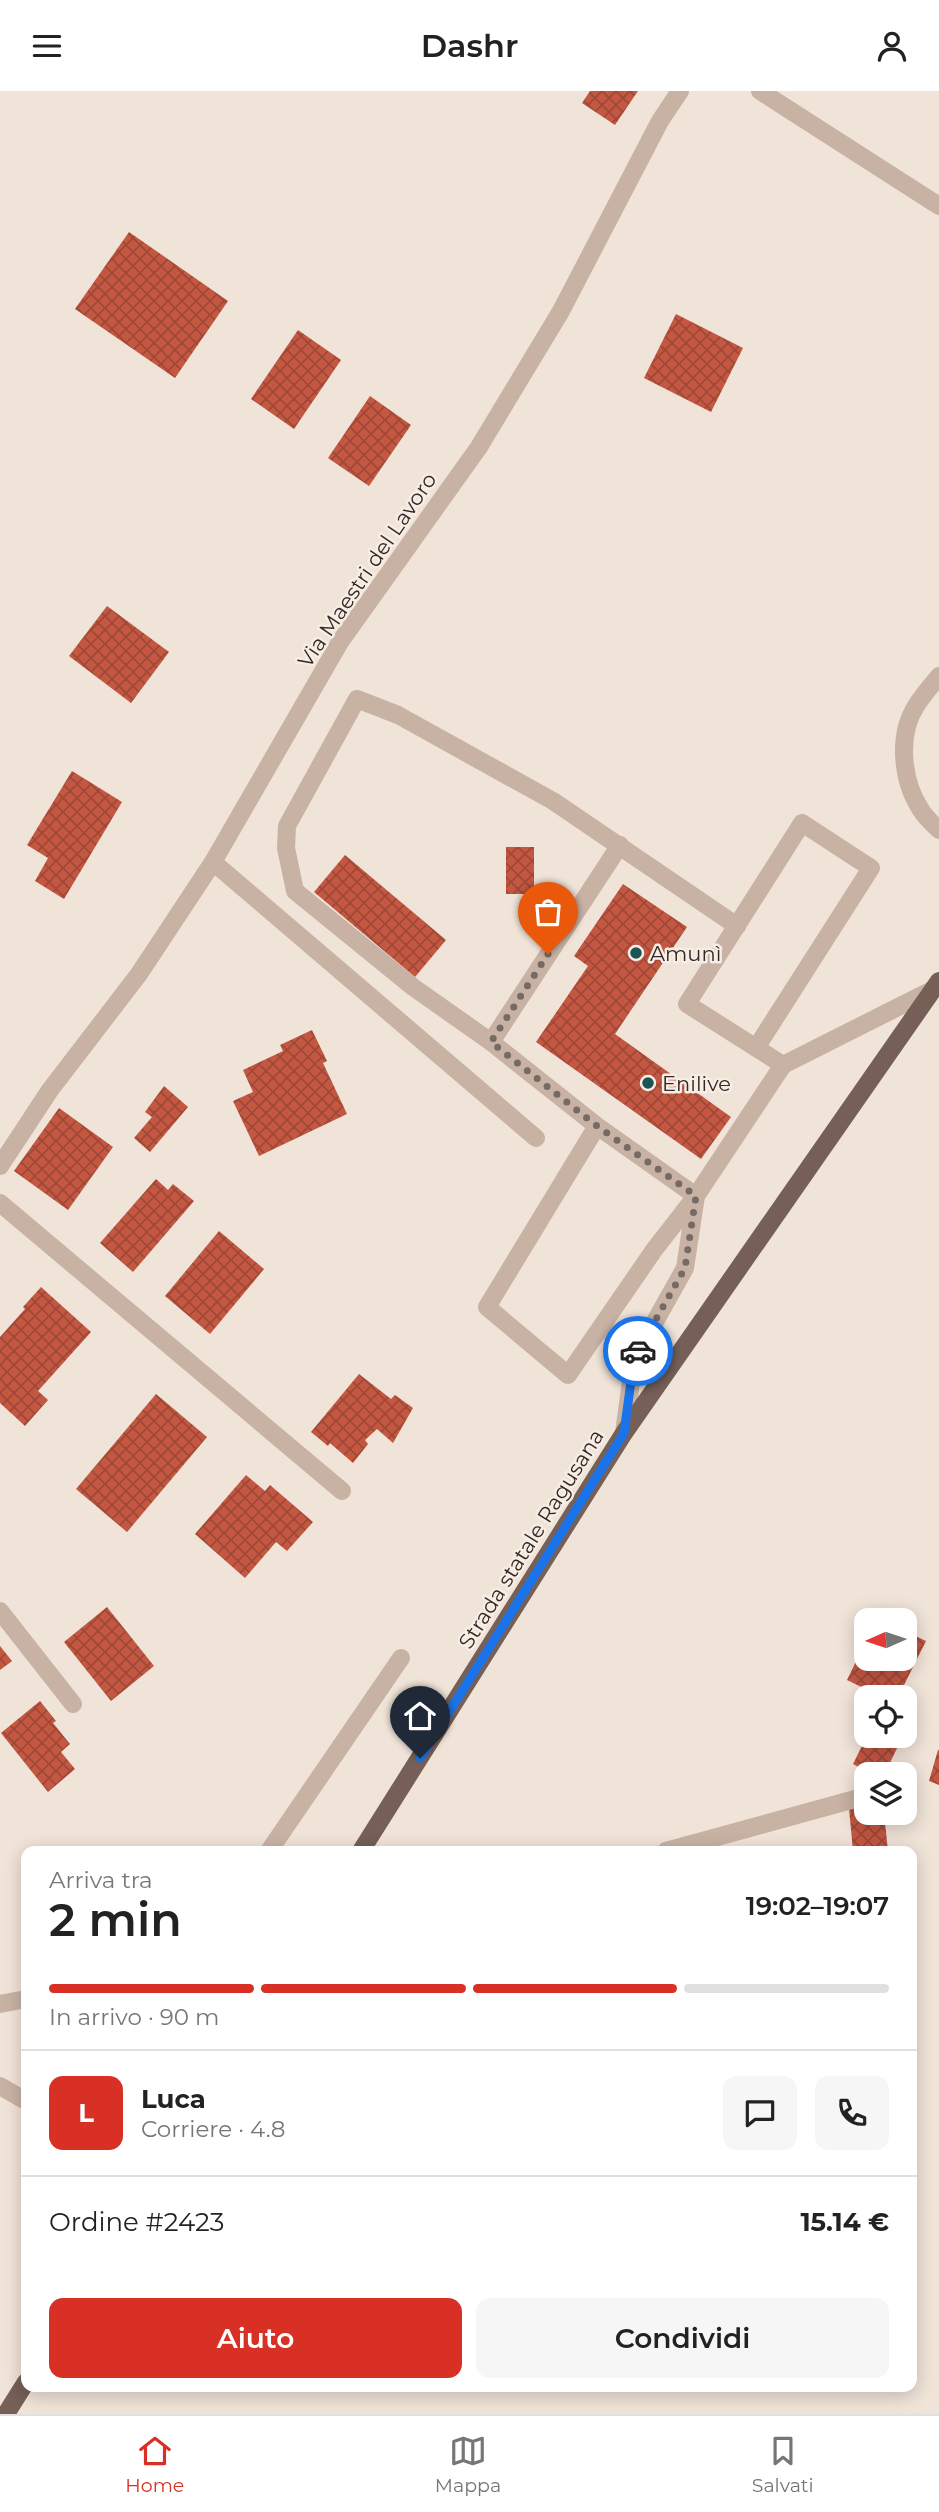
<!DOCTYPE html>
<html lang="it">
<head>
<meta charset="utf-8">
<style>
	:root { --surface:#fff; --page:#f6f6f6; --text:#222; --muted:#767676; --line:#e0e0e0; --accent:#d93025 }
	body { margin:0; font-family:Montserrat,sans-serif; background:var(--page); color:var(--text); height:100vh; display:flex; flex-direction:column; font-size:26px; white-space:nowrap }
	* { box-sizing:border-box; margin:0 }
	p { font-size:23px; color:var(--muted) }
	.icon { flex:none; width:38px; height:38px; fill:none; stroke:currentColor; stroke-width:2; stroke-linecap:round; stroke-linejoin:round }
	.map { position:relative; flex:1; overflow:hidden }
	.panel { position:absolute; left:21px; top:1755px; width:896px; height:546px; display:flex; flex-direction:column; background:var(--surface); border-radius:14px; box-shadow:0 4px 18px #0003 }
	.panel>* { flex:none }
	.needle { width:46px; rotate:267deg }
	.buttons { position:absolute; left:854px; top:1517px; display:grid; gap:14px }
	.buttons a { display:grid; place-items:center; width:63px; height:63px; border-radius:14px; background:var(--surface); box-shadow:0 4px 18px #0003; font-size:35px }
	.pin { position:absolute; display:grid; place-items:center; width:60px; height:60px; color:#fff; margin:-72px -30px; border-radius:50% 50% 50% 0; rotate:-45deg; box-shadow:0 0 7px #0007 }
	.pin .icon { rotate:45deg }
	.courier { position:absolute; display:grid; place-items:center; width:70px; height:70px; margin:-35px; border:5px solid #1a73e8; border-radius:50%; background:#fff; color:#222; box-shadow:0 2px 9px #0007 }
	.summary em { font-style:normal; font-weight:600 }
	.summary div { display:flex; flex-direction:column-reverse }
	.summary { display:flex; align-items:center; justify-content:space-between; height:119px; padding:0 28px }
	h1 { font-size:46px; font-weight:600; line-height:52px }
	.bar { display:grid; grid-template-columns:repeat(4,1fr); gap:10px 7px; align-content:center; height:84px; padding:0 28px }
	.bar i { height:9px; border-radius:5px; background:var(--line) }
	.bar .current { background:var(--accent) }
	.bar p { grid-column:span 4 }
	.line { display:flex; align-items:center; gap:18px; padding:0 28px; border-top:2px solid var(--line) }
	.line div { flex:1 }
	.round { display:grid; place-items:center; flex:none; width:74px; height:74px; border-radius:14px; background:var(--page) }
	.action { display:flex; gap:14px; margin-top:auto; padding:14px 28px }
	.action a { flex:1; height:80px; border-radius:14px; background:var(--accent); color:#fff; font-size:28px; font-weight:600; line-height:80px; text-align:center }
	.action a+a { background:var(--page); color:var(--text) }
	header { display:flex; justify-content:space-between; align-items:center; height:91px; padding:0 28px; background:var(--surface); font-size:32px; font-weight:600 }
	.dock { display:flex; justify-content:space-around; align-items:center; height:98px; border-top:2px solid var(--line); background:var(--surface); font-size:19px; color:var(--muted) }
	.dock a { display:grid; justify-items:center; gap:4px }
	.dock .current { color:var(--accent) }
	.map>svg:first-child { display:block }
	.building { fill:url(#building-cross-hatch) }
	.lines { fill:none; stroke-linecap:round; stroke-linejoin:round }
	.lane { stroke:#c8b2a4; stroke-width:18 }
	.street { stroke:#c8b2a4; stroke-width:18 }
	.primary { stroke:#755f57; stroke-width:18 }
	.done { stroke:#756a64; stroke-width:7; stroke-dasharray:0 12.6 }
	.route { stroke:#1a73e8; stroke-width:9 }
	.poi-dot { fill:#1c5453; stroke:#f8ede4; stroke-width:2.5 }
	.labels { text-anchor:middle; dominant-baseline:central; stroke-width:5; stroke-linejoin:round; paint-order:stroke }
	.street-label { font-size:21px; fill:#332926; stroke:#f8ede4 }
	.poi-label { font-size:21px; fill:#332926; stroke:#f8ede4; text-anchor:start }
</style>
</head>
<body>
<header><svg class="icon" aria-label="menu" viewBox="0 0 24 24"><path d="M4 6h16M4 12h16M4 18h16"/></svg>Dashr<svg class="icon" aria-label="person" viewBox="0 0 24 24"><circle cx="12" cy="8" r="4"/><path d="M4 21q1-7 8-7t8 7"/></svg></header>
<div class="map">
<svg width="939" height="2323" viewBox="0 0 939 2323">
	<defs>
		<pattern id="building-cross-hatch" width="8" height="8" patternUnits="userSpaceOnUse" patternTransform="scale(1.75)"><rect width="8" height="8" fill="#c45742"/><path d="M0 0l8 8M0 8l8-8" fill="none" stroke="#a04837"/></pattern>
	</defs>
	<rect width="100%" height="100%" fill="#f0e3d8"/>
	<g class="building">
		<polygon points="590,0 638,0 615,34 582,12"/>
		<polygon points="129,141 228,210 175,287 75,218"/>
		<polygon points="676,223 743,257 711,321 644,287"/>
		<polygon points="298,239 341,269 294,338 251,308"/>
		<polygon points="370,305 411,334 369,395 328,367"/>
		<polygon points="107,515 169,561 131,612 69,565"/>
		<polygon points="72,680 122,711 64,808 35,790 48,767 27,754"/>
		<rect x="506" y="756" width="28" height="47"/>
		<polygon points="345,764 446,849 415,886 314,801"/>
		<polygon points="623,793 687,836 615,943 731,1026 701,1068 536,951 588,875 574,865"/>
		<polygon points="312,939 327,970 323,972 347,1023 259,1065 233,1010 253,1001 243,979 283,960 280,954"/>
		<polygon points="164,995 188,1016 150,1061 134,1047 152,1026 145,1021"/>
		<polygon points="59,1017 113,1056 68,1119 14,1080"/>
		<polygon points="156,1088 168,1099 173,1093 194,1110 133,1181 100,1152"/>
		<polygon points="219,1140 264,1178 210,1243 165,1205"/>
		<polygon points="41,1196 91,1241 38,1300 48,1309 25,1335 0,1312 0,1246 25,1218 23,1216"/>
		<polygon points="359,1283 391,1308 395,1304 413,1317 393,1352 377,1338 365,1349 368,1353 353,1372 330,1352 328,1355 311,1341"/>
		<polygon points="156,1303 207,1346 127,1441 76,1398"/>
		<polygon points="246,1384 265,1400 270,1394 313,1431 287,1460 276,1451 245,1487 195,1443"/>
		<polygon points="107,1516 154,1575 111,1610 64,1551"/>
		<polygon points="905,1540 926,1550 898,1606 882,1606 847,1589 866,1550 866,1568 905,1568"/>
		<polygon points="0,1555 12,1570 0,1579"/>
		<polygon points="40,1610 56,1630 53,1632 70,1653 61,1661 75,1678 48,1701 1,1642"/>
		<polygon points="867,1645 903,1645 884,1684 873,1684 853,1673"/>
		<polygon points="938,1659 939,1659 939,1694 929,1690"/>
		<polygon points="866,1716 866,1722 884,1722 888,1760 853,1760 849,1717"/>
	</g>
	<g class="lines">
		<g class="lane">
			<polyline points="491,951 620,754"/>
			<polyline points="756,957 871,777 802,732 687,913 783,974"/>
			<polyline points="597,1035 487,1216 568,1284 654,1159 696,1105 597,1035 491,951 413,896 295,800 286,757 287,735 357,608 398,624 553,710 737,835"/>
			<polyline points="624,1342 634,1268 685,1177 696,1105 783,974 932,899"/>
		</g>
		<g class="street">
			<polyline points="760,0 939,115"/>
			<path d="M939,585C931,595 922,605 916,615C897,645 902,690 921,719C925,726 933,733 939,739"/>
			<polyline points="213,771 536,1047"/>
			<polyline points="0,1075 50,999 139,883 213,771 340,551 479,356 561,220 660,30 680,0"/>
			<polyline points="0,1112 342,1400"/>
			<polyline points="0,1520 73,1613"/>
			<polyline points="269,1760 401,1567"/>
			<polyline points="666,1760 866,1705"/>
			<polyline points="0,1913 26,1908"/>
			<polyline points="0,1995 26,2010"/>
		</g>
		<g class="primary">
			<polyline points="361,1760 624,1342 939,890"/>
			<polyline points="6,2323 26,2291"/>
		</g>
	</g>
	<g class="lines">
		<polyline class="done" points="548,863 491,951 597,1035 696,1105 685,1177 638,1260"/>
		<polyline class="route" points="420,1667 624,1342 634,1268 638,1260"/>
	</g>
	<g class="poi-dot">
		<circle cx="636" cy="862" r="7"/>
		<circle cx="648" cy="992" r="7"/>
	</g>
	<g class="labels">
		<g class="street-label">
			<text transform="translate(367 479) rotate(-56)">Via Maestri del Lavoro</text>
			<text transform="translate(531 1448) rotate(-58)">Strada statale Ragusana</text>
		</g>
		<g class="poi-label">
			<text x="650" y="862">Amunì</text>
			<text x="662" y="992">Enilive</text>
		</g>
	</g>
</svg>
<div class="buttons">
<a><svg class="needle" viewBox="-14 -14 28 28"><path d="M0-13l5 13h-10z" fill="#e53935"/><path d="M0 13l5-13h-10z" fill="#767676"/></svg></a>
<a><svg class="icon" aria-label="locate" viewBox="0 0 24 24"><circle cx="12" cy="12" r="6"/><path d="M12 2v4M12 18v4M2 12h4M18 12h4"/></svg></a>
<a><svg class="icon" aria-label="layers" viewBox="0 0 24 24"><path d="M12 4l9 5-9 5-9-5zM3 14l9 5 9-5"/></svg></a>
</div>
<div class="pin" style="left:548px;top:863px;background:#ea580c"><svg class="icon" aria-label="bag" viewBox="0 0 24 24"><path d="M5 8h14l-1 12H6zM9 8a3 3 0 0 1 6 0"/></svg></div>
<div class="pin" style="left:420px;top:1667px;background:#1f2937"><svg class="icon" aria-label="home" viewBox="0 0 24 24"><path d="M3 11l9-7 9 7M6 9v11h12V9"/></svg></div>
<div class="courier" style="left:638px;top:1260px"><svg class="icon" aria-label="car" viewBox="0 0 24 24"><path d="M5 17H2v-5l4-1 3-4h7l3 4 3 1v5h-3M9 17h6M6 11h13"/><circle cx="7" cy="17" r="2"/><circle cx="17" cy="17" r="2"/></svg></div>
<section class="panel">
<div class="summary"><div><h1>2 min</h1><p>Arriva tra</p></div><em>19:02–19:07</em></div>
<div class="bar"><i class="current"></i><i class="current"></i><i class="current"></i><i></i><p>In arrivo · 90 m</p></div>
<div class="line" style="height:126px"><b class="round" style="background:var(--accent);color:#fff">L</b><div><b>Luca</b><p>Corriere · 4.8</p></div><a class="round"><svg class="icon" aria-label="chat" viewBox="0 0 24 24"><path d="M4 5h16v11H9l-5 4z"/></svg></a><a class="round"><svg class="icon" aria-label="phone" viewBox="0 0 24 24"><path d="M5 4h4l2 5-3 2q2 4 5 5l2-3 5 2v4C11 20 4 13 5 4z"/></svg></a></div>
<div class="line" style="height:91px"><div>Ordine #2423</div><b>15.14 €</b></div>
<div class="action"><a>Aiuto</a><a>Condividi</a></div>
</section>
</div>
<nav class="dock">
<a class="current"><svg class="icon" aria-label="home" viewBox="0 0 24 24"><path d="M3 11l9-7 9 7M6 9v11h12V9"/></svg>Home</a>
<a><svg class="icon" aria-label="map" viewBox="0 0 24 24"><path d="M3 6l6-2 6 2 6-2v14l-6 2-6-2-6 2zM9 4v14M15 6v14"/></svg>Mappa</a>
<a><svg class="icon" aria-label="saved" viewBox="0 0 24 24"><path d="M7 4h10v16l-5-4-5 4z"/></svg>Salvati</a>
</nav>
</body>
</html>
